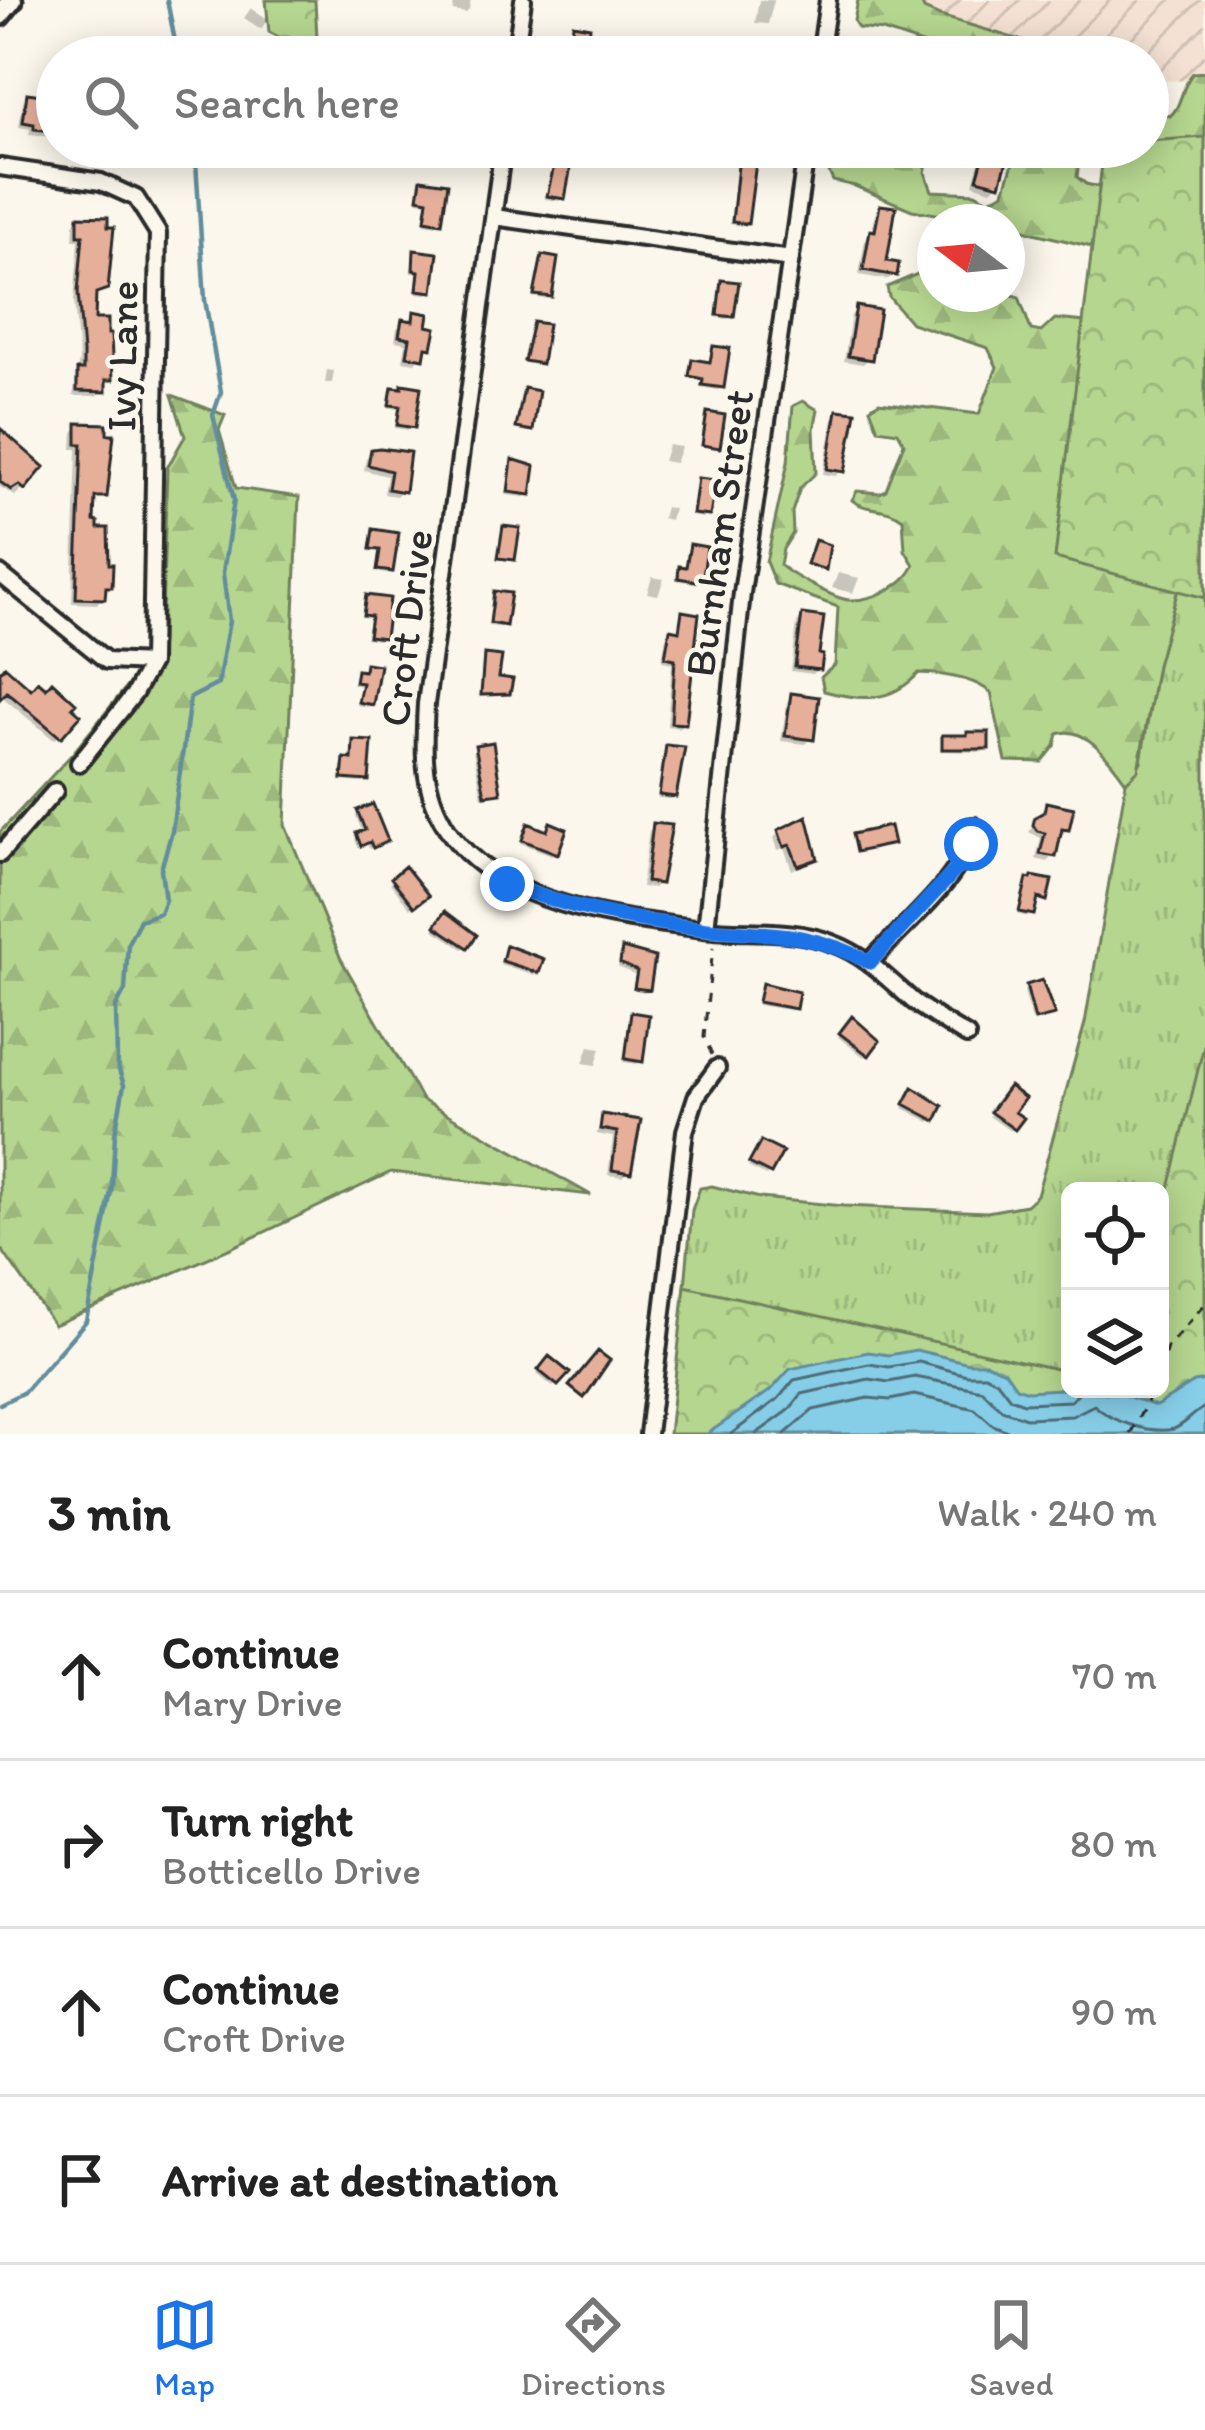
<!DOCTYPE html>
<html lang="en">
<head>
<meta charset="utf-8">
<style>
	:root { --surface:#fff; --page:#f6f6f6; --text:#222; --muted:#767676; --line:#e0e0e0; --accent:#1a73e8 }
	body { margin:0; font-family:Itim,sans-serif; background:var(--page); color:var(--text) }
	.controls { position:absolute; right:36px; bottom:36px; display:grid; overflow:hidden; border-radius:18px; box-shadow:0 6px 30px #0003 }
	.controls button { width:108px; height:108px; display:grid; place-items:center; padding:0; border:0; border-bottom:3px solid var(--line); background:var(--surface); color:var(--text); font:60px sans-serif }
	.compass { position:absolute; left:917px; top:204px; width:108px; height:108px; border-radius:50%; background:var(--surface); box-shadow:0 6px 30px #0003; rotate:286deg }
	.stop { position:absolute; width:36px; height:36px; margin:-27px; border:9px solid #1a73e8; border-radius:50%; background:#fff }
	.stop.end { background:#1a73e8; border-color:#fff; box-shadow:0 3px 12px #0008 }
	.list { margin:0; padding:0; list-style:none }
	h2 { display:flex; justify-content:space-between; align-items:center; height:156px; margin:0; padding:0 48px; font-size:51px }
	h2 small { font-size:39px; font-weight:400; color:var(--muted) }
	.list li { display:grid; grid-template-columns:78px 1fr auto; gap:36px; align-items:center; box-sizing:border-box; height:168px; padding:0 48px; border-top:3px solid var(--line) }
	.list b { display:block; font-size:45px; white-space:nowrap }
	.list p { margin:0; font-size:39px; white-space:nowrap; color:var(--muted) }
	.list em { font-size:39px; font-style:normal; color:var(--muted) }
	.icon { flex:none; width:66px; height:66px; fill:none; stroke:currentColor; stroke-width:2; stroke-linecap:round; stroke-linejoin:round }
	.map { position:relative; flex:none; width:1205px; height:1434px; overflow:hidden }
	.search { position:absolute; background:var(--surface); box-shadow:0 6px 30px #0003; left:36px; right:36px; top:36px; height:132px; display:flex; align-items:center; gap:30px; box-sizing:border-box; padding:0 42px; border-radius:66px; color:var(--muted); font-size:45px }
	.sheet { height:828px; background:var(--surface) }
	nav { display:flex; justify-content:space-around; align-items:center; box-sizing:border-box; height:168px; border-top:3px solid var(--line); background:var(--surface); font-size:33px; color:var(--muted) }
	nav a { display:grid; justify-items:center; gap:6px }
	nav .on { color:var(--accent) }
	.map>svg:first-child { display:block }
	.industrial { fill:url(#industrial-furrows) }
	.grass { fill:url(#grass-tufts); stroke:#70805d; stroke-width:3; fill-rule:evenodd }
	.forest { fill:url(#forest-firs); stroke:#70805d; stroke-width:3 }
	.park { fill:url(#park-crowns); stroke:#70805d; stroke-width:3 }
	.water { fill:#86cee7; stroke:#628d9c; stroke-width:3 }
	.shadow { fill:#0003 }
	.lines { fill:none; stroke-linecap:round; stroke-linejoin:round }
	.shore { stroke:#4f6c76; stroke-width:3 }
	.stream { stroke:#628d9c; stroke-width:4.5 }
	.building { fill:#e5af9a; stroke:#2b2b2b; stroke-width:3 }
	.minor-casing { stroke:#2b2b2b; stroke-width:22 }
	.secondary-casing { stroke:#2b2b2b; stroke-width:27 }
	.path { stroke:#2b2b2b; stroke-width:3; stroke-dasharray:9 9; stroke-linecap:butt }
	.minor { stroke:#fbf7ec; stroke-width:14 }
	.secondary { stroke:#fbf7ec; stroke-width:18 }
	.route { stroke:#1a73e8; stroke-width:15 }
	.labels { text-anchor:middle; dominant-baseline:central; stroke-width:9; stroke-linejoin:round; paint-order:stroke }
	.street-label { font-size:42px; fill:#2b2b2b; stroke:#fbf7ec }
</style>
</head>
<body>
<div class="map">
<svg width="1205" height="1434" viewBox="0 0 1205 1434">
	<defs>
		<pattern id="industrial-furrows" width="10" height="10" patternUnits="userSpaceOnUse" patternTransform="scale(3)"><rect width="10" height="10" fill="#f4e1d3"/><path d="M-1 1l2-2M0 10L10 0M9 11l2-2" fill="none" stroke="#d1c1b5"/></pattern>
		<pattern id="grass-tufts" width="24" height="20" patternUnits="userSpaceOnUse" patternTransform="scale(3)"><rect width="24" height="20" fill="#b5d68f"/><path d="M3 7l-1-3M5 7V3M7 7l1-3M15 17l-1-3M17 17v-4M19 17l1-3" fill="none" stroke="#9cb87c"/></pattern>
		<pattern id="forest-firs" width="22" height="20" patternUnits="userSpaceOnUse" patternTransform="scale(3)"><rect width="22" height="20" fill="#b5d68f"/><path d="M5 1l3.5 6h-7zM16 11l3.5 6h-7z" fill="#9cb87c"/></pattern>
		<pattern id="park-crowns" width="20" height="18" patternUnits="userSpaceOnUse" patternTransform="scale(3)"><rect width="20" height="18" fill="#b5d68f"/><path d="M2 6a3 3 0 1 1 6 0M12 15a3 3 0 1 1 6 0" fill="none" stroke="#9cb87c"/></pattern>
	</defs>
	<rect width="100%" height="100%" fill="#fbf7ec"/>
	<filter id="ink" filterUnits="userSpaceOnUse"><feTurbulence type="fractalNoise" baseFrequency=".00833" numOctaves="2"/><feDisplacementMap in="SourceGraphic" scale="24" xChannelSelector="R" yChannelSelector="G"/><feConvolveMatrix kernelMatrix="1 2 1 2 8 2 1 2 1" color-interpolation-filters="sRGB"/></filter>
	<g filter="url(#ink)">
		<!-- industrial -->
		<path class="industrial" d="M917 0H1205V80L1148 81V57H1064L916 8Z"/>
		<!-- grass -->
		<path class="grass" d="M1205 491V1380L1167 1403 679 1352 692 1210 700 1188 712 1186 760 1198 844 1206 987 1212 1026 1205 1037 1195 1085 1023 1126 782 1141 762 1157 665ZM1070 1191H1160V1389H1070Z"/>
		<!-- forest -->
		<path class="forest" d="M858 0H920L924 9 940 16 1077 57H961L883 31 858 28 854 21Z
			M1205 72V491L1157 665 1138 770 1126 782C1112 762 1085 724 1058 734L1055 746 1042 762 1006 761 991 693C975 678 941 674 919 673 891 703 861 701 824 691L821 677 835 665 838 607 775 584 766 562 788 462 793 406 803 401 818 410 814 429 816 473 800 488 792 512 793 533 783 549 780 565C791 575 835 599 849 600 872 601 905 586 914 565L905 550 903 519C887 506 866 512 852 500L857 491 880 493 886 490 904 443 898 432 878 429 870 408 879 402 979 414 997 367 988 348 911 323 889 297 887 287 927 270 935 274V294L1007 293 1019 297 1031 330 1041 332 1055 319 1087 322 1096 248 1030 232 999 218 971 220 912 210 855 186 833 181 827 168 830 147H932L925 172 932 191 975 193 989 200 1004 192 1018 147H1087L1079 160 1077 177 1086 184 1114 190 1148 147V92L1159 113 1170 116C1182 106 1181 86 1193 73Z
			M172 395 225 415 219 430 236 488 299 497 285 825 341 959 422 1100 591 1195 391 1172 229 1249 54 1325 0 1247V832L73 753 161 644 167 468 185 436Z"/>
		<!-- park -->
		<path class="park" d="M266 0H315L318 57 269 32Z
			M1205 137V598L1055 558 1104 147H1148V141Z
			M1205 1041V1434H669L685 1286 1070 1372V1389H1160V1225Z"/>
		<!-- water -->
		<path class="water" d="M916 1350 969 1363H986L1005 1371 1016 1387 1028 1391 1059 1389 1121 1394 1156 1406 1194 1382 1205 1380V1434H707L771 1390 790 1369 868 1352 889 1355Z"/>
		<!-- shadow -->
		<path class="shadow" d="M454 0H471L469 10 466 13 453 11Z
			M759 0H774L768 24 755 23Z
			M251 8 268 19 261 29 244 18Z
			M453 38 465 40 463 57H433L439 51 446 52Z
			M707 39 721 41 718 57H702Z
			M747 49 767 52 766 57H743Z
			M28 96 57 100V138L29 134 30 129 19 127 23 102Z
			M431 147H450L449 154 443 160 430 158Z
			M739 147H755L742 226 730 224Z
			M1006 147 997 184 991 190 973 184 983 148Z
			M557 160 563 198 559 201 545 199Z
			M422 182 439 221 436 225 424 223 427 202 417 201Z
			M881 208 884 264 894 274 888 280 859 275 865 239 872 232 875 214Z
			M80 219 105 288 93 296 92 322 110 379 97 396H73L79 360 74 300 79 240H73L74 224Z
			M415 253 430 291 427 294 415 293 418 273H411Z
			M543 258 549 296 545 299 532 297Z
			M722 283 732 316 728 319 715 317Z
			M857 310 869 358 863 364 844 361 851 315Z
			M415 315 429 346 415 363 403 361 406 343 395 341 397 328Z
			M714 349 721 387 718 390 700 387 701 381 688 378 693 362 709 365Z
			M327 370 334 371 332 383H325Z
			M393 390 412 426 409 430 395 428 398 409 387 407Z
			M838 413 842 470 836 476 823 474 833 419Z
			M78 427 104 495 92 501 91 524 109 586 97 604 72 603 77 449H72L73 432Z
			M0 433 23 488 15 496 0 487Z
			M668 445 681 447 675 463 663 461Z
			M372 452 407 455 402 490 396 496 384 494 387 476 364 470 366 458Z
			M513 463 528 494 525 497 506 495Z
			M699 481 707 515 704 518 691 516Z
			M665 507 673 509 670 520 662 518Z
			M374 532 391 571 387 574 376 572 378 552 368 551Z
			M691 548 699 580 696 583 676 580 677 573 685 570Z
			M838 573 859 578 853 593 832 588Z
			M652 577 664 579 658 595 647 593Z
			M495 594 503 624 500 627 488 626Z
			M367 598 382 637 378 640 366 638 369 618 361 617Z
			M683 615V723L679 728 667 726 672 663 662 661 666 637 676 633Z
			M803 617 818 668 812 674 791 671 797 623Z
			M485 657 495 680 508 693 504 696 480 697Z
			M366 666 370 703 367 707 357 705 360 686 353 684 355 676 362 674Z
			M5 670 30 693 68 708 77 716 54 740 0 695Z
			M792 696 811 738 805 744 781 741 787 702Z
			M943 738 986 748 983 752 940 751Z
			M355 743 366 780 363 783 340 781 341 765 350 762Z
			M476 748 497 792 494 795 482 797 473 751Z
			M667 748 674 796 670 799 658 798Z
			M1047 805 1066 829 1048 862 1036 859 1041 838 1029 832Z
			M359 812 382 844 369 849 367 843 358 847 355 839 363 834 356 816Z
			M654 826 659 883 653 888 641 887 649 831Z
			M529 827 546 833 555 852 552 855 520 843Z
			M779 832 815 858 792 870 784 848 778 850 774 838Z
			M404 871 425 896 410 908 390 883Z
			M1028 882 1044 899 1035 901 1028 917 1017 914Z
			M442 918 466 946 463 949 434 930Z
			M507 948 537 972 534 975 500 964Z
			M623 951 634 953 648 988 644 992 633 990 635 975 618 967Z
			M762 986 793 1007 790 1010 757 1005Z
			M1027 987 1051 1014 1048 1017 1032 1021 1024 991Z
			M632 1015 640 1060 637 1064 623 1062Z
			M852 1020 876 1042 864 1057 838 1037Z
			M589 1046 601 1048 596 1065 583 1063Z
			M1006 1093 1011 1113 1020 1119 1010 1131 989 1116Z
			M911 1094 933 1119 930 1122 903 1108Z
			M603 1117 638 1122 628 1171 622 1177 608 1175 613 1137 596 1134Z
			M758 1148 769 1173 766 1176 748 1167Z
			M549 1360 565 1373 553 1387 537 1374Z"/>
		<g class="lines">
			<!-- shore -->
			<path class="shore" d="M731 1434 778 1399 794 1380 869 1364 889 1367 919 1362 967 1375H985L997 1381 1010 1398 1024 1403 1071 1401 1082 1389
				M756 1434 788 1411 802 1394 869 1379 889 1382 915 1377 982 1390 1002 1410 1026 1418 1072 1416 1094 1405C1112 1422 1149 1434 1174 1429 1186 1424 1193 1413 1205 1407
				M785 1434 813 1410 868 1398 890 1400 914 1395 975 1409 993 1425 1014 1434"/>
			<!-- stream -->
			<path class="stream" d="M167 0 178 57
				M0 1404 24 1392 86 1321 112 1186 115 1134 124 1085 117 1064 116 1007 125 990 128 943 140 920 160 913 165 900 161 869 172 831 190 698 218 684 229 621 223 573 234 500 213 415 221 392 205 300 195 147"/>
		</g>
		<!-- building -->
		<path class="building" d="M573 24 590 27 585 57H568Z
			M27 93 57 97 55 126 52 125 51 131 34 129V124L23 122Z
			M740 147H758L748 224 732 222Z
			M986 147H1011L1000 185 977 179Z
			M556 157 572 160 565 199 547 196Z
			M421 179 448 183 442 223 425 220 428 200 418 198Z
			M880 205 896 207 887 261 899 263 897 276 863 270 870 230 875 231Z
			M78 216 108 217V227H114L108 289 96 293 95 319H108V334H111L113 380H106V392L77 391V370H83V352L78 292 83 235H78Z
			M414 250 438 253 433 292 417 290 419 271 413 270Z
			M542 255 558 258 552 297 534 295Z
			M721 280 739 282 734 317 717 315Z
			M856 306 880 310 872 360 848 356Z
			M414 311 429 314 427 326 436 328 432 348 426 347 424 359 407 356 410 338 399 336 402 319 413 321Z
			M533 322 548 324 542 364 524 361Z
			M713 346 730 348 724 388 702 385 703 379 689 376 692 359 710 362Z
			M402 384 421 387 415 428 397 425 400 406 389 405 392 387 402 388Z
			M524 388 539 391 533 431 516 428Z
			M837 410 856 412 845 472 827 469Z
			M707 412 725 415 720 448 702 445Z
			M77 423 107 424V434H114L107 497H95L94 521 98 522V528H108L109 564H113L112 587H106L105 599 76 598 82 444H77Z
			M0 428 44 467 25 490 19 485 11 490 0 482Z
			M380 448 410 452 405 492 388 489 391 471 368 465 371 449Z
			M512 459 535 466 531 495 508 492Z
			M698 478 716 480 710 516 693 514Z
			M503 526 520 528 515 560 498 558Z
			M373 529 399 533 393 572 377 570 380 550 370 549Z
			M815 540 830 545 826 570 807 564Z
			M690 544 707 547 702 582 678 578 679 566 686 567Z
			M494 591 511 593 506 626 490 623Z
			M366 595 390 598 385 638 368 636 371 616 363 615Z
			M682 611 699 614 686 724 671 723 675 659 665 657 670 629 679 631Z
			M802 614 824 617 819 654 823 655 821 670 795 667Z
			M484 654 502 656 499 677 513 679 510 694 481 695Z
			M365 663 380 665 373 705 358 702 362 683 355 682 357 670 364 671Z
			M5 666 31 689 38 681 46 688 52 681 76 703 72 707 81 715 61 738 7 692 0 699V672Z
			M791 693 819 697 814 740 785 736Z
			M967 732H989V749H942V735H967Z
			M353 740 372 741 369 781 342 779 344 758 352 759Z
			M493 742 501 793 485 795 475 745Z
			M666 745 685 747 676 797 659 795Z
			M1046 802 1074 808 1069 830 1062 829 1056 857 1040 854 1045 833 1037 831 1033 825 1035 817 1044 812Z
			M373 804 388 841 373 848 370 842 361 846 356 833 365 830 357 810Z
			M807 816 818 859 798 866 790 845 784 847 778 830Z
			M550 822 567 829 558 854 522 840 528 823 547 831Z
			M653 823 672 825 661 884 646 882Z
			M890 826 894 844 856 852 852 834Z
			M405 866 429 896 414 907 391 878Z
			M1032 876 1052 880 1047 901 1038 898 1034 915 1019 912 1027 878 1031 879Z
			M445 911 477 935 468 948 435 926Z
			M506 945 544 959 539 973 502 961Z
			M622 948 655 957 650 990 634 988 637 971 620 963Z
			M1042 980 1055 1015 1035 1020 1026 985Z
			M762 983 799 992 796 1009 758 1002Z
			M631 1012 649 1015 643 1062 625 1059Z
			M852 1016 880 1041 869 1056 839 1033Z
			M1009 1086 1025 1098 1015 1112 1024 1118 1015 1130 990 1112Z
			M913 1087 943 1106 936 1121 904 1104Z
			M602 1114 641 1120 631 1173 612 1170 617 1132 600 1129Z
			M761 1141 783 1152 771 1174 749 1163Z
			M598 1351 610 1360 584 1398 569 1386Z
			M549 1356 570 1373 558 1386 538 1370Z"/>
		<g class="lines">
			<!-- minor casing -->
			<g class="minor-casing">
				<path id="minor" d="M515 57 523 0
					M820 57 828 0
					M503 147 426 704C425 722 424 741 425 759 434 898 596 916 704 929 746 934 791 927 832 943 865 955 887 978 913 1001 930 1014 949 1025 967 1036
					M0 167 101 182 136 198 158 233 151 663 134 694 79 763
					M494 217 791 259
					M0 574 107 661 151 663
					M0 854 55 791
					M706 929 742 593 807 147
					M870 962C904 925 967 875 974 826
					M648 1434 685 1131 696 1097 717 1068"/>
			</g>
			<!-- secondary casing -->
			<g class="secondary-casing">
				<path id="secondary" d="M0 15 12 0"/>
			</g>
			<!-- path -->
			<path class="path" d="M712 1055 704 1037 713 947
				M1160 1372 1167 1347 1205 1304
				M1130 1434 1154 1389"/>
			<!-- minor -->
			<use href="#minor" class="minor"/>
			<!-- secondary -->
			<use href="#secondary" class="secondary"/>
		</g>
	</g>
	<g class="lines" filter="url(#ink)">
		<!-- route -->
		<path class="route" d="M507 884C570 909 640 922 707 929 774 935 807 931 870 962L961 864 971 844"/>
	</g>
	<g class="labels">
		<!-- street labels -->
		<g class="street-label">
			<text transform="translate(122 356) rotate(-89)">Ivy Lane</text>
			<text transform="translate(719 533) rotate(-82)">Burnham Street</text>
			<text transform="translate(406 628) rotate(-83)">Croft Drive</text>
		</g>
	</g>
</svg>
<div class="controls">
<button><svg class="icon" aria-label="locate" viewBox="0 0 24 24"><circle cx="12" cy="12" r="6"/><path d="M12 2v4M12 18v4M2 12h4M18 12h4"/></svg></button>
<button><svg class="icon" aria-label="layers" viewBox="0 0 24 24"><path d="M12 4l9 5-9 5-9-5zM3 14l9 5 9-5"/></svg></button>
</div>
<svg class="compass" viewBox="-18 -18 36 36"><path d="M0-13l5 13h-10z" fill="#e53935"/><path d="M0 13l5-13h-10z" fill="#767676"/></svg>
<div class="stop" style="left:971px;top:844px"></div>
<div class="stop end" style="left:507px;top:884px"></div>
<div class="search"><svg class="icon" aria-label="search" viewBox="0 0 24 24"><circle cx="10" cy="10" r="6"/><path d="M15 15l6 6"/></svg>Search here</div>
</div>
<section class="sheet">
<h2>3 min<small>Walk · 240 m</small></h2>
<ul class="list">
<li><svg class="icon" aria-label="ahead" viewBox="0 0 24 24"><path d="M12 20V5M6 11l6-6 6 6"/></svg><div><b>Continue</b><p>Mary Drive</p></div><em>70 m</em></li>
<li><svg class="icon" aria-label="right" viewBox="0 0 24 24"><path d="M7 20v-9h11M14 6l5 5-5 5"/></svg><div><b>Turn right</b><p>Botticello Drive</p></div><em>80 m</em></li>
<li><svg class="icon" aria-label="ahead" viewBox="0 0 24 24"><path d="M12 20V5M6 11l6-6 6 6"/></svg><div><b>Continue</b><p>Croft Drive</p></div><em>90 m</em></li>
<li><svg class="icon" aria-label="arrive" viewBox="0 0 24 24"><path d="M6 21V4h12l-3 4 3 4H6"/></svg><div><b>Arrive at destination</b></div></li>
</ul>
</section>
<nav>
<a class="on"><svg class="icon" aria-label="map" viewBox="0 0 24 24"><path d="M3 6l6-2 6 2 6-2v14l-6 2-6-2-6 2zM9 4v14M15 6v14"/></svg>Map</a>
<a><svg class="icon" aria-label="directions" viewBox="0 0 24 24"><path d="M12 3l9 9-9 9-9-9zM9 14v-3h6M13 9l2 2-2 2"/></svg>Directions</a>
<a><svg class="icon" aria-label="saved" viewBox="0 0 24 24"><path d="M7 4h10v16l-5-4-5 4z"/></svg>Saved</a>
</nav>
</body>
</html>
